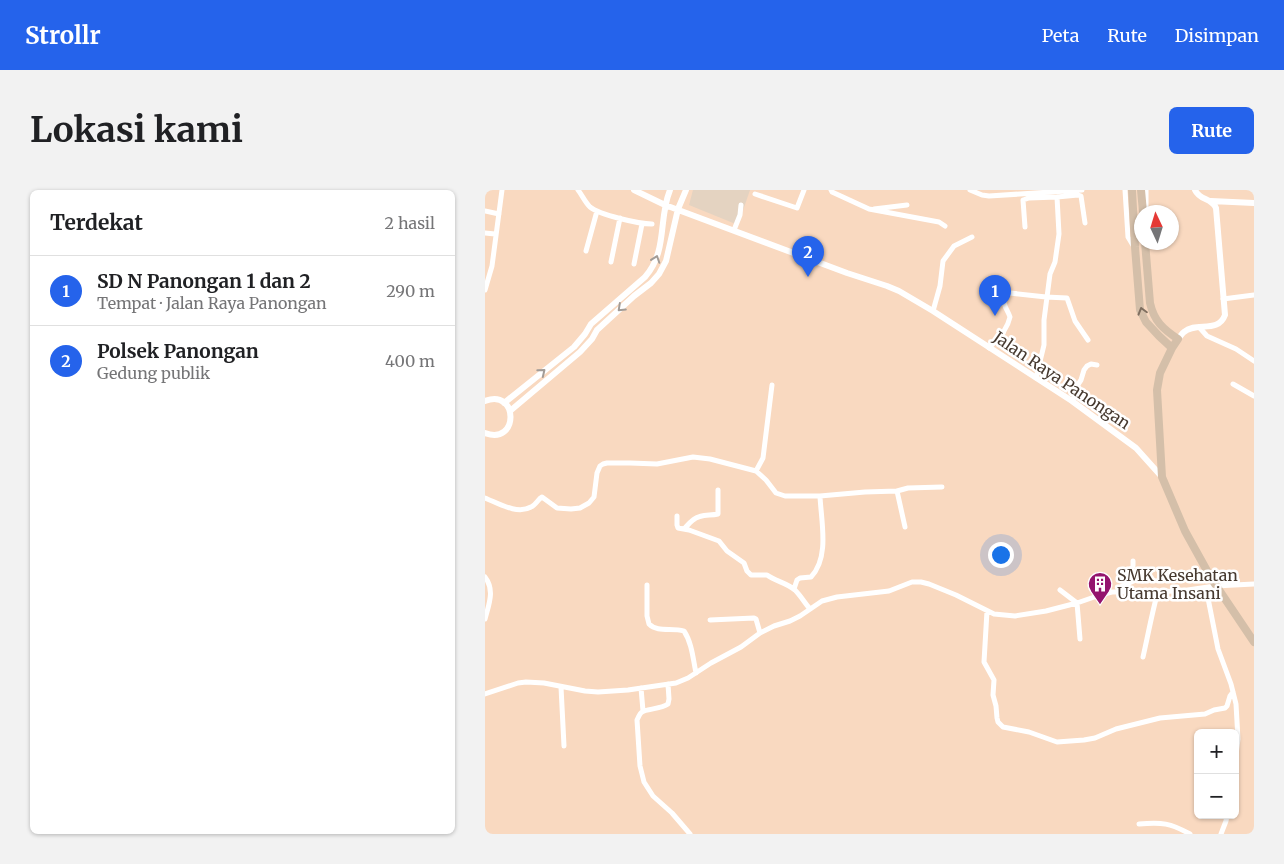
<!DOCTYPE html>
<html lang="id">
<head>
<meta charset="utf-8">
<style>
	:root { --surface:#fff; --page:#f2f2f2; --text:#202124; --muted:#757577; --line:#e0e0e0; --accent:#2563eb }
	body { margin:0; font-family:Merriweather,serif; background:var(--page); color:var(--text) }
	.controls { position:absolute; right:15px; bottom:15px; display:grid; overflow:hidden; border-radius:8px; box-shadow:0 1px 4px #0004 }
	.controls button { width:45px; height:45px; display:grid; place-items:center; padding:0; border:0; border-bottom:1px solid var(--line); background:var(--surface); color:var(--text); font:25px sans-serif }
	.compass { position:absolute; left:649px; top:15px; width:45px; height:45px; border-radius:50%; background:var(--surface); box-shadow:0 1px 4px #0004; rotate:356deg }
	.you { position:absolute; left:515px; top:364px; width:18px; height:18px; margin:-12px; border:4px solid #fff; border-radius:50%; background:#1a73e8; box-shadow:0 0 0 8px #1a73e833 }
	.badge { display:grid; place-items:center; width:32px; height:32px; border-radius:50%; background:var(--accent); color:#fff; font-size:16px; font-weight:700 }
	.pin { position:absolute; translate:-50% -41px; filter:drop-shadow(0 1px 2px #0008) }
	.pin::after { content:''; position:absolute; top:26px; width:18px; height:15px; background:inherit; clip-path:polygon(0 0,100% 0,50% 100%) }
	.list { margin:0; padding:0; list-style:none }
	h2 { display:flex; justify-content:space-between; align-items:center; height:65px; margin:0; padding:0 20px; font-size:21px }
	h2 small { font-size:16px; font-weight:400; color:var(--muted) }
	.list li { display:grid; grid-template-columns:32px 1fr auto; gap:15px; align-items:center; box-sizing:border-box; height:70px; padding:0 20px; border-top:1px solid var(--line) }
	.list b { display:block; font-size:19px; white-space:nowrap }
	.list p { margin:0; font-size:16px; white-space:nowrap; color:var(--muted) }
	.list em { font-size:16px; font-style:normal; color:var(--muted) }
	.map { position:relative; flex:none; width:769px; height:644px; overflow:hidden; border-radius:8px }
	header { display:flex; align-items:center; gap:30px; box-sizing:border-box; height:70px; padding:0 25px; background:var(--accent); color:#fff }
	header strong { font-size:24px }
	nav { display:flex; gap:28px; margin-inline-start:auto; font-size:18px }
	.intro { display:flex; align-items:center; justify-content:space-between; box-sizing:border-box; height:120px; padding:0 30px }
	h1 { margin:0; font-size:35px }
	.button { padding:12px 22px; border-radius:8px; background:var(--accent); color:#fff; font-size:18px; font-weight:700 }
	main { display:flex; gap:30px; padding:0 30px }
	aside { flex:1; background:var(--surface); border-radius:8px; box-shadow:0 1px 4px #0004 }
	.map>svg:first-child { display:block }
	.education { fill:#e4d3c1 }
	.lines { fill:none; stroke-linecap:round; stroke-linejoin:round }
	.minor { stroke:#fff; stroke-width:5 }
	.tertiary { stroke:#fff; stroke-width:6 }
	.secondary { stroke:#d4bfa9; stroke-width:8 }
	.oneway { stroke:#a29c97 }
	.oneway2 { stroke:#7f6f60 }
	.labels { text-anchor:middle; dominant-baseline:central; stroke-width:5; stroke-linejoin:round; paint-order:stroke }
	.street-label { font-size:16px; fill:#46392f; stroke:#fff }
	.poi-label { font-size:16px; fill:#46392f; stroke:#fff; text-anchor:start }
</style>
</head>
<body>
<header>
<strong>Strollr</strong>
<nav><a>Peta</a><a>Rute</a><a>Disimpan</a></nav>
</header>
<div class="intro"><h1>Lokasi kami</h1><a class="button">Rute</a></div>
<main>
<aside>
<h2>Terdekat<small>2 hasil</small></h2>
<ul class="list">
<li><span class="badge">1</span><div><b>SD N Panongan 1 dan 2</b><p>Tempat · Jalan Raya Panongan</p></div><em>290 m</em></li>
<li><span class="badge">2</span><div><b>Polsek Panongan</b><p>Gedung publik</p></div><em>400 m</em></li>
</ul>
</aside>
<div class="map">
<svg width="769" height="644" viewBox="0 0 769 644">
	<rect width="100%" height="100%" fill="#f9d9c0"/>
	<!-- education -->
	<path class="education" d="M208 0H265L253 35 204 15Z"/>
	<g class="lines">
		<!-- minor -->
		<path class="minor" d="M93 0C97 5 100 12 105 17 115 25 154 34 167 34
			M346 0 347 2 384 19 454 32 460 36
			M485 0 497 5 504 6 597 0
			M640 0 643 47 649 57
			M661 0V19
			M270 4 312 18 319 0
			M389 19 422 15
			M0 21 14 24
			M540 37 538 10 544 8 572 7
			M249 40 255 25 256 15
			M0 43 10 44
			M101 61 112 21
			M126 72 135 28
			M149 74 157 34
			M0 100 7 76 17 0
			M738 109 769 105
			M448 121 455 96 458 71 469 56 487 47
			M714 137 722 146 751 159 769 171
			M504 158C513 148 522 141 525 127 522 118 517 116 520 104L525 103 561 107 582 108 590 131 603 150
			M551 188 559 155V130L565 84 570 72 574 44 572 7 593 5 596 6 600 33
			M748 194 769 206
			M587 211 592 202V196L596 190 599 180 602 176 606 174 612 175
			M271 281 278 268 287 195
			M0 308C13 313 32 325 46 317 51 315 53 309 57 307L72 318 86 319 95 318 104 313 109 307 112 283 115 276 118 274 122 273H145L172 274 208 267 225 269 271 281 281 290 291 303 300 306H335L380 302 412 301
			M192 326V335L193 338 204 340 234 351 242 361 259 373 262 381 266 385H282C290 391 302 393 310 400 315 405 320 413 325 419
			M420 337 412 301 423 298 457 297
			M199 339C202 336 204 333 208 330 215 324 224 326 233 324V300
			M0 387C10 400 4 414 0 429
			M162 395V426L164 434C173 443 187 437 199 441 207 453 208 469 211 483
			M721 398 733 459 746 494 751 514 753 549 750 573
			M309 399 312 390 315 388 326 387C345 367 336 331 335 306
			M575 400 592 413 595 449
			M637 401V396L651 390 644 382 648 376V371
			M502 421 499 472 509 490 508 505 511 516 512 528 513 532 518 537 544 542 572 552 599 550 610 548 631 539 675 528 720 524 729 520 740 518 742 516 745 506 748 502
			M225 430 269 428 271 429 275 443
			M658 467C663 445 667 423 673 401
			M183 494 184 509 183 514C176 519 161 519 157 522 155 523 153 528 152 530L155 576 159 592 168 606 187 623 205 644
			M76 497 79 556
			M156 498 158 521
			M0 504 33 493 41 492 59 493 100 501 113 502 143 500 191 493 203 488 226 473 256 457 275 443 289 436 305 431 315 426 337 411 352 407 404 401 427 392H436L444 394 471 405 509 424 530 426 561 421 592 413 615 405 627 402 696 401 730 396 769 394
			M654 634C677 632 685 633 705 644
			M736 644 741 631 742 625"/>
		<!-- tertiary -->
		<path class="tertiary" d="M149 0 180 15 362 83 402 96 414 101 448 121 587 211 651 258 677 287
			M726 11 769 13
			M693 149C695 147 697 143 699 142 711 131 733 144 740 125L731 18C726 7 715 11 710 0
			M0 211C34 198 34 256 0 243
			M19 213 89 157 100 144 106 134 160 87C183 61 173 29 185 0
			M25 221 95 162 107 149 112 140 149 106 166 93 174 84 181 71 193 19 201 0"/>
		<!-- secondary -->
		<path class="secondary" d="M647 0 650 57 655 120 661 132 674 146 687 158
			M656 0 658 22
			M660 52 665 113C669 131 678 139 693 149L687 158 675 183 672 200 677 287 700 341 726 388 769 452"/>
	</g>
	<!-- one-way arrows -->
	<defs><path id="oneway-chevron" d="M-2-3.5L2.5 0L-2 3.5" fill="none" stroke-width="1.6" stroke-linecap="round" stroke-linejoin="round" transform="scale(1.25)"/></defs>
	<g class="oneway">
		<use href="#oneway-chevron" transform="translate(171 69) rotate(-71)"/>
		<use href="#oneway-chevron" transform="translate(136 118) rotate(137)"/>
		<use href="#oneway-chevron" transform="translate(57 182) rotate(-39)"/>
	</g>
	<use class="oneway2" href="#oneway-chevron" transform="translate(657 121) rotate(-106)"/>
	<!-- icons -->
	<defs>
		<g id="building-pin" transform="scale(1.25)"><path d="M0 17L-7.5 6A9.5 9.5 0 1 1 7.5 6Z" fill="#94146e" stroke="#fff"/><path d="M-4-6H4V6H1V3H-1V6H-4ZM-2.5-4.3h1.7v1.8h-1.7ZM.8-4.3h1.7v1.8H.8ZM-2.5-1h1.7V.8h-1.7ZM.8-1h1.7V.8H.8Z" fill="#fff"/></g>
	</defs>
	<g fill-rule="evenodd">
		<use href="#building-pin" x="615" y="394"/>
	</g>
	<g class="labels">
		<!-- street labels -->
		<g class="street-label">
			<text transform="translate(577 190) rotate(34)">Jalan Raya Panongan</text>
		</g>
		<!-- poi labels -->
		<g class="poi-label">
			<text x="632" y="385">SMK Kesehatan<tspan x="632" dy="18">Utama Insani</tspan></text>
		</g>
	</g>
</svg>
<div class="controls">
<button>+</button>
<button>−</button>
</div>
<svg class="compass" viewBox="-18 -18 36 36"><path d="M0-13l5 13h-10z" fill="#e53935"/><path d="M0 13l5-13h-10z" fill="#757577"/></svg>
<div class="you"></div>
<div class="pin badge" style="left:510px;top:126px">1</div>
<div class="pin badge" style="left:323px;top:87px">2</div>
</div>
</main>
</body>
</html>
